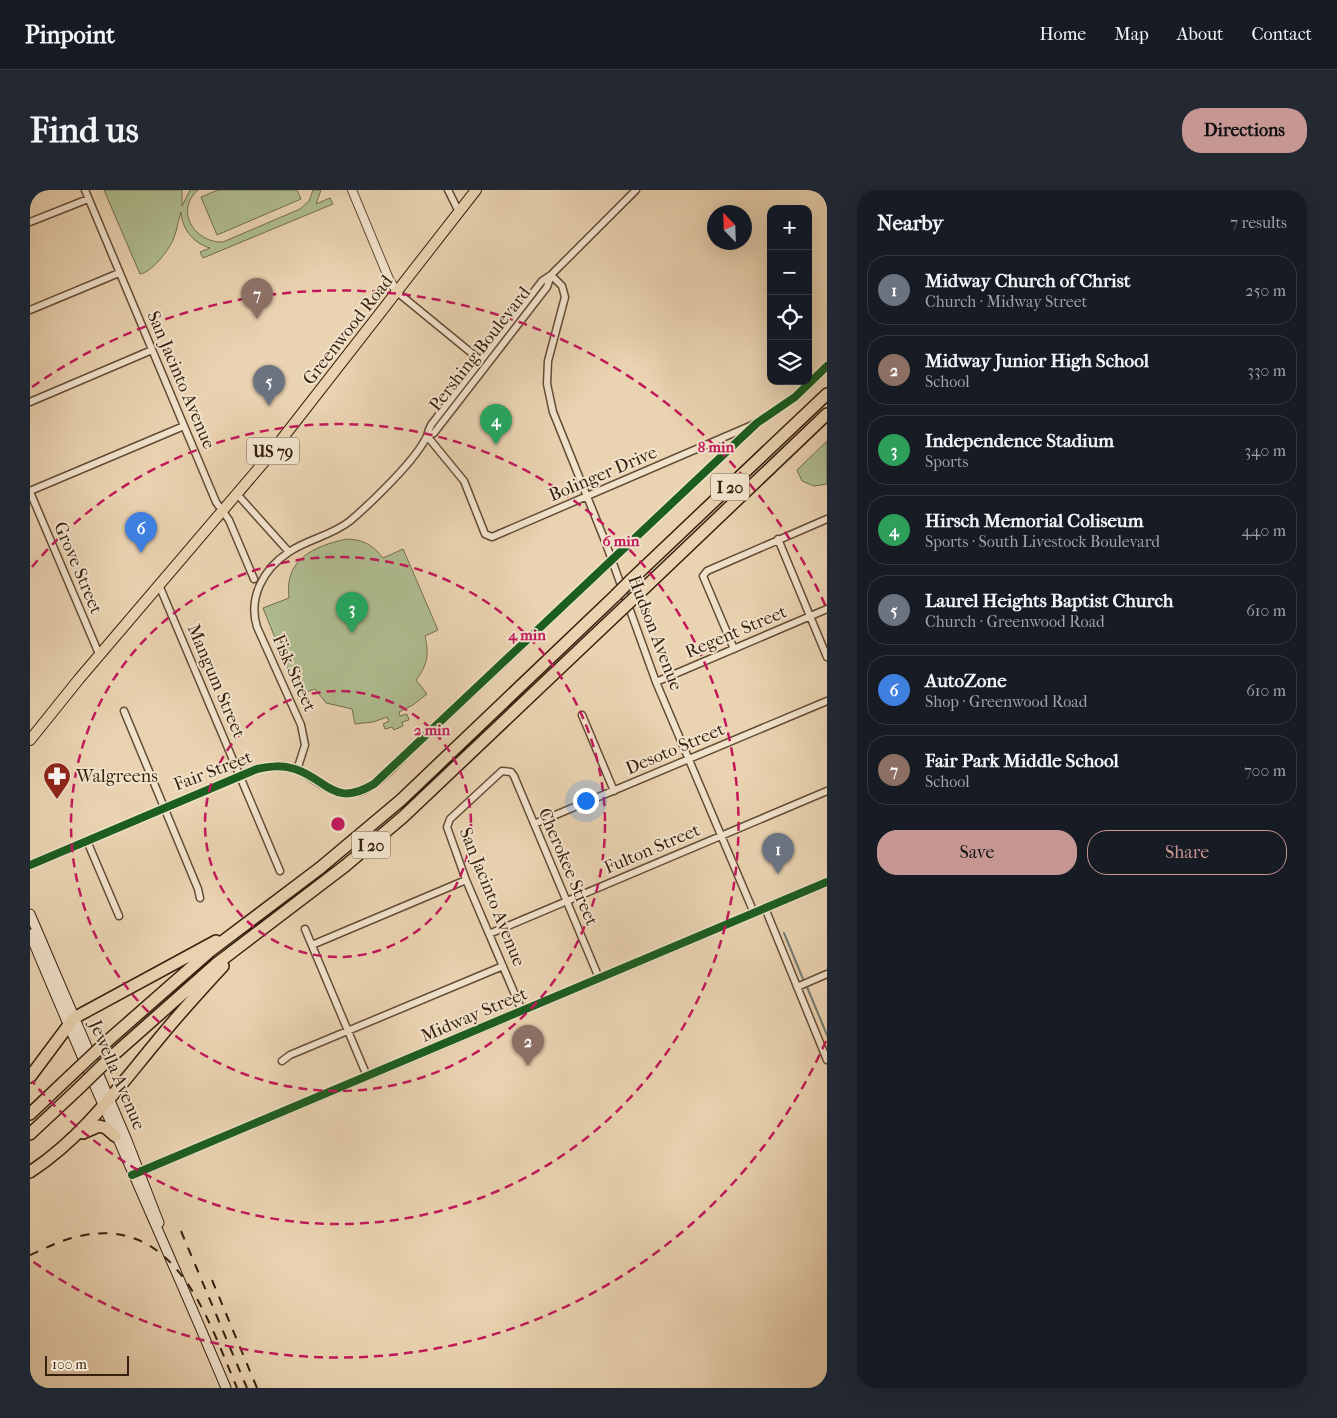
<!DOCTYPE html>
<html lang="en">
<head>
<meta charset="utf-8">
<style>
	:root { --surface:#171b24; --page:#242831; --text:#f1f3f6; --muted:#9ea1a6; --line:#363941; --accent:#c59692 }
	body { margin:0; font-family:"IM FELL French Canon",serif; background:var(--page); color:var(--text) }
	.controls { position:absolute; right:15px; top:15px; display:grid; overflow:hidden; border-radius:10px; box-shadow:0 5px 20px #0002 }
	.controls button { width:45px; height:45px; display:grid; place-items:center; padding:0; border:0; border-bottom:1px solid var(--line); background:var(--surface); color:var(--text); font:25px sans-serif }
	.compass { position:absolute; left:677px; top:15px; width:45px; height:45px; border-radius:50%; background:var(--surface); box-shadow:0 5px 20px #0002; rotate:337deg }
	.scale { position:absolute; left:15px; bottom:12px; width:84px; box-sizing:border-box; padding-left:5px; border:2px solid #361f0d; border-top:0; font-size:14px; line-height:18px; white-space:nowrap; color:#361f0d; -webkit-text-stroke:4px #f1e2cc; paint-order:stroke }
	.you { position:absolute; left:555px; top:610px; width:18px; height:18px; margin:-12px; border:4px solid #fff; border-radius:50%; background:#1a73e8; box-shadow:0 0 0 8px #1a73e833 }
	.badge { display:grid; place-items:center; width:32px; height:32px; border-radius:50%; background:var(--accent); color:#fff; font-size:16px; font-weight:700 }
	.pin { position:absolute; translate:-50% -41px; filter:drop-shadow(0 1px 2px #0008) }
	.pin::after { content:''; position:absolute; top:26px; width:18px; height:15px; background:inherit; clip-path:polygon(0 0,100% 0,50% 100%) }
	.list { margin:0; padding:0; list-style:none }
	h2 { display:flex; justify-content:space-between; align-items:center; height:65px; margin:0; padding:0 20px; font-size:21px }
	h2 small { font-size:16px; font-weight:400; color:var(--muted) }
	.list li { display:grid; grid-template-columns:32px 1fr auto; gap:15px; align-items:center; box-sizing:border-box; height:70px; margin:0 10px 10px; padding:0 10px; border:1px solid var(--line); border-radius:20px }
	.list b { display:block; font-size:19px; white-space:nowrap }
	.list p { margin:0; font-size:16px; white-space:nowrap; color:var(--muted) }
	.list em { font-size:16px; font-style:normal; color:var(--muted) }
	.actions { display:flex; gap:10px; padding:15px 20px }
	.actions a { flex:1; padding:11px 0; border:1px solid var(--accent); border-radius:20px; text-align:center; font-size:18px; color:var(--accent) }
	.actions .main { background:var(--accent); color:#111 }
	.icon { flex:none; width:28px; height:28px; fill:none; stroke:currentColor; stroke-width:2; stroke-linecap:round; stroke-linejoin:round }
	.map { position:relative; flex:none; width:797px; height:1198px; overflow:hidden; border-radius:20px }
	header { display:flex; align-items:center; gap:30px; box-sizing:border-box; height:70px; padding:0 25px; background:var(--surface); border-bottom:1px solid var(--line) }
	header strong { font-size:24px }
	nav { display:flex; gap:28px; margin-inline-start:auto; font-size:18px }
	.intro { display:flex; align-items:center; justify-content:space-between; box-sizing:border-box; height:120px; padding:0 30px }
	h1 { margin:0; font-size:35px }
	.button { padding:12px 22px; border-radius:20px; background:var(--accent); color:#111; font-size:18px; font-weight:700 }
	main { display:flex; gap:30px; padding:0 30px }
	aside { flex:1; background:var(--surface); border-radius:20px; box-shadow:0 5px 20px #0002 }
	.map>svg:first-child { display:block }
	.green { fill:#b0be91; stroke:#736e4f }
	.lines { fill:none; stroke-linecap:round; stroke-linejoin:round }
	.stream { stroke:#727a72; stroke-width:2 }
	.minor-casing { stroke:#634c36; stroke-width:9 }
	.tertiary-casing { stroke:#634c36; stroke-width:10 }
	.secondary-casing { stroke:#361f0d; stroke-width:11 }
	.primary-casing { stroke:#361f0d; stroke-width:12 }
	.motorway-casing { stroke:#361f0d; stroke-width:14 }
	.minor { stroke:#f1e2cc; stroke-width:6 }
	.tertiary { stroke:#f1e2cc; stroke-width:8 }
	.secondary { stroke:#f1e2cc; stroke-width:9 }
	.primary { stroke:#ead3b1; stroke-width:10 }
	.motorway { stroke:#ead3b1; stroke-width:11 }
	.rail { stroke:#361f0d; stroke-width:2; stroke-dasharray:9 9; stroke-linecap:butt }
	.minor-bridge-casing { stroke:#634c36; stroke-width:9; stroke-linecap:butt }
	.motorway-bridge-casing { stroke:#361f0d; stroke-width:14; stroke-linecap:butt }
	.minor-bridge { stroke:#f1e2cc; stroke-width:6 }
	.motorway-bridge { stroke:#ead3b1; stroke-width:11 }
	.cycleway-casing { stroke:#f1e2cc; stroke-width:11 }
	.cycleway { stroke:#1b5e20; stroke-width:8 }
	.ring { fill:none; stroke:#c2185b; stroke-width:2.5; stroke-dasharray:9 6 }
	.labels { text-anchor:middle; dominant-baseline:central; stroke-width:4; stroke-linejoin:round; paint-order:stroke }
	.shield { fill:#f1e2cc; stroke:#6e5a46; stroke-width:1 }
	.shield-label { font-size:16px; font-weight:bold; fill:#361f0d }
	.street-label { font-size:18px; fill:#361f0d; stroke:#f1e2cc }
	.poi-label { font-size:18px; fill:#361f0d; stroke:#f1e2cc; text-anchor:start }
	.centre { fill:#c2185b; stroke:#f1e2cc; stroke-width:2.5 }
	.ring-label { font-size:15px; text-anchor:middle; font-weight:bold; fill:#c2185b; stroke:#f1e2cc; stroke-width:4; stroke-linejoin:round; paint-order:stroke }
</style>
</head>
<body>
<header>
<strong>Pinpoint</strong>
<nav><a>Home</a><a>Map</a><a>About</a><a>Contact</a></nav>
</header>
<div class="intro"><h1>Find us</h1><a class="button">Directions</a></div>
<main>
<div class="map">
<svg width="797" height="1198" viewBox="0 0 797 1198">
	<rect width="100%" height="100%" fill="#ead3b1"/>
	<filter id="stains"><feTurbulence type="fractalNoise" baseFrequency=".004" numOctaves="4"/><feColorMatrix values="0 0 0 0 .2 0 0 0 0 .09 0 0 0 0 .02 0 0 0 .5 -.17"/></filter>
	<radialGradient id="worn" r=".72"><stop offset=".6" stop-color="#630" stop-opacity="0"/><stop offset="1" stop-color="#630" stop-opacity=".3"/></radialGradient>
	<!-- green -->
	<path class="green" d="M74 0H152V16L160 0H168C144 21 165 53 193 52L270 19 279 11 283 0H291L286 14 300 8 303 14 173 68 170 62 180 58C163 53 152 39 151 22 148 31 147 41 143 50 138 61 122 82 110 84Z
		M188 0H267L271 9 187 45 171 7Z
		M797 251V294L784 296 772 291 767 280Z
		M317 349C334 350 343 355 353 368L373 359 408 440 395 446C399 464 398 475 386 490L397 504 383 515 369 522 370 526 377 524 379 530 372 532 373 536 364 540 362 537 355 539 353 534 359 531 357 527 343 532 325 534 322 519 296 513 285 499 268 505 233 418 259 408C254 369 284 356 317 349Z"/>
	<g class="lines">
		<!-- stream -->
		<path class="stream" d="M754 743 773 789
			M777 797 797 845"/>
		<!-- minor casing -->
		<g class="minor-casing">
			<path id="minor" d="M55 0 186 312 199 330 224 389
				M418 0 429 22
				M0 32 58 9
				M521 85 532 96 535 107 518 171 517 194 523 222 575 351 626 492 724 723
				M367 102 450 170
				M0 120 89 83
				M0 212 122 160
				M397 246 434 291 455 344 462 347 727 233
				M397 246 404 243 517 97 521 85
				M0 301 154 236
				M0 302 69 464
				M207 304 259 362
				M748 349 797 467
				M590 363 727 233 765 207 797 176
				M129 395 250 681
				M704 459 673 386 677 381 797 329
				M626 492 797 419
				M94 521 168 699 170 708
				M552 525 584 601
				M267 580 275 555 271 535 227 437C218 408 233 379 259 362 278 349 301 346 320 331 341 313 386 270 397 246 398 242 399 239 401 235L512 91 521 85 606 0
				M504 634 797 511
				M57 651 89 726
				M0 675 227 579C240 576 254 574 267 580 288 590 303 609 329 602 347 598 373 567 387 554 449 497 510 438 572 380
				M735 718 797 870
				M275 739 337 886
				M459 744 797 601
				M282 755 436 690
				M767 797 797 784
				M492 821 436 690 417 637 420 629 472 581 481 582 484 586 569 788
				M252 871 260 865 473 776"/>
		</g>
		<!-- tertiary casing -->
		<g class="tertiary-casing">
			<path id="tertiary" d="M322 0 359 89 367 102
				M105 984 797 692"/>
		</g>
		<!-- secondary casing -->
		<g class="secondary-casing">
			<path id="secondary" d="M0 724 96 948 129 1033
				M0 744C63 896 132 1046 196 1198"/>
		</g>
		<!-- primary casing -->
		<g class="primary-casing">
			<path id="primary" d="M0 550 49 489 234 272 446 0"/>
		</g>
		<!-- motorway casing -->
		<g class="motorway-casing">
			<path id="motorway" d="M602 389 797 204
				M603 409 797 224
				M74 854 180 761 290 678 371 610 586 405
				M80 868 185 775 315 676 373 627 586 425
				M0 887 44 828 186 751
				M0 924 40 886
				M53 943 69 936 76 938 85 946
				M0 944 46 901
				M0 982C52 948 88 898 127 851 148 825 170 801 193 776"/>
		</g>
		<!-- minor -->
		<use href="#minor" class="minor"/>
		<!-- tertiary -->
		<use href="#tertiary" class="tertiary"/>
		<!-- secondary -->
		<use href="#secondary" class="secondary"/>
		<!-- primary -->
		<use href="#primary" class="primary"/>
		<!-- motorway -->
		<use href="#motorway" class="motorway"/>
		<!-- rail -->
		<path class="rail" d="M151 1041 217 1198
			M0 1065C16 1058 33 1049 50 1046 147 1025 178 1130 207 1198
			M182 1090 227 1198"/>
		<!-- minor-bridge casing -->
		<g class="minor-bridge-casing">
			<path id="minor-bridge" d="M572 380 590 363"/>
		</g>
		<!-- motorway-bridge casing -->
		<g class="motorway-bridge-casing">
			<path id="motorway-bridge" d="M586 405 602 389
				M586 425 603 409
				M40 886 74 854
				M46 901 80 868"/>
		</g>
		<!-- minor-bridge -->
		<use href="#minor-bridge" class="minor-bridge"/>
		<!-- motorway-bridge -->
		<use href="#motorway-bridge" class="motorway-bridge"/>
		<!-- cycleway casing -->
		<g class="cycleway-casing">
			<path id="cycleway" d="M0 675 227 579C241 576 251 575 265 579 298 590 304 618 344 594L727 233 765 207 797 176
				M102 985 797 692"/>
		</g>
		<!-- cycleway -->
		<use href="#cycleway" class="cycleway"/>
	</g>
	<!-- distance rings -->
	<g class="ring">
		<circle cx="308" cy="634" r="133"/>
		<circle cx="308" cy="634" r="267"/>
		<path d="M2 377A400 400 0 1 1 2 891"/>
		<path d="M796 851A534 534 0 0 1 2 1071M2 197A534 534 0 0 1 796 417"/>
	</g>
	<!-- icons -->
	<defs>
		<g id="pharmacy-pin" transform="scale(1.4375)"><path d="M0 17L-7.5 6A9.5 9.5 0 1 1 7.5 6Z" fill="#8f2418" stroke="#f1e2cc"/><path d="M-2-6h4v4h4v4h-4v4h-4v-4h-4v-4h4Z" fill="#fff"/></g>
	</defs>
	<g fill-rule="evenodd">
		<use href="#pharmacy-pin" x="27" y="586"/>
	</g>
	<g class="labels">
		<!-- shield labels -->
		<g class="shield">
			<rect x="217" y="247.5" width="52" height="27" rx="4"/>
			<rect x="681" y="283.5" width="38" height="27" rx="4"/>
			<rect x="322" y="641.5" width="38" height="27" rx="4"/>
		</g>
		<g class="shield-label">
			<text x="243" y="261">US 79</text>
			<text x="700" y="297">I 20</text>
			<text x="341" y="655">I 20</text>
		</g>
		<!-- street labels -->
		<g class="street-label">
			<text transform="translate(318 140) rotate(-52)">Greenwood Road</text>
			<text transform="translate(450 159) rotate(-52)">Pershing Boulevard</text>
			<text transform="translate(151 190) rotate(67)">San Jacinto Avenue</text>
			<text transform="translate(573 284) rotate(-23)">Bolinger Drive</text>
			<text transform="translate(48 378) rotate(67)">Grove Street</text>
			<text transform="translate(706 442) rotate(-23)">Regent Street</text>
			<text transform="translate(625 443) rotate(69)">Hudson Avenue</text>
			<text transform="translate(264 483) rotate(66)">Fisk Street</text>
			<text transform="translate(186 491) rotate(67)">Mangum Street</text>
			<text transform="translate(645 559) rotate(-23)">Desoto Street</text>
			<text transform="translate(183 581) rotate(-21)">Fair Street</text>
			<text transform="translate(622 659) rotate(-23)">Fulton Street</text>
			<text transform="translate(538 677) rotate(67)">Cherokee Street</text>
			<text transform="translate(462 707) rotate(68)">San Jacinto Avenue</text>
			<text transform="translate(444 825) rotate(-23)">Midway Street</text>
			<text transform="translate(87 885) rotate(67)">Jewella Avenue</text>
		</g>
		<!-- poi labels -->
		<g class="poi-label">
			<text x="46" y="586">Walgreens</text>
		</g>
	</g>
	<circle cx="308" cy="634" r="8" class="centre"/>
	<g class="ring-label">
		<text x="686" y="262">8 min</text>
		<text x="591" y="356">6 min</text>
		<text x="497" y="450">4 min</text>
		<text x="402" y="545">2 min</text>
	</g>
	<rect width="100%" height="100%" filter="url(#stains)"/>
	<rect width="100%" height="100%" fill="url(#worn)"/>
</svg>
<div class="controls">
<button>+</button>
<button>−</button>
<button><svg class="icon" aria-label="locate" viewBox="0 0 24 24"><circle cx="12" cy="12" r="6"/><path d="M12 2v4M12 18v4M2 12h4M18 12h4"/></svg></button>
<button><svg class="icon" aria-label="layers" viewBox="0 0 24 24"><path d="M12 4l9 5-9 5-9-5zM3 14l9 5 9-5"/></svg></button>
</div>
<svg class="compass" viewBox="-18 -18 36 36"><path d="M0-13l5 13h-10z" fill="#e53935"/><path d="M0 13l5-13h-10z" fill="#9ea1a6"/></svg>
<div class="scale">100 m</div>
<div class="you"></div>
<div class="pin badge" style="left:748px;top:684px;background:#6b7280">1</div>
<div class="pin badge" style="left:498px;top:876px;background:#8d6e63">2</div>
<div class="pin badge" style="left:322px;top:443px;background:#2e9e5b">3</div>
<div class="pin badge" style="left:466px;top:255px;background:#2e9e5b">4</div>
<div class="pin badge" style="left:239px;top:216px;background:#6b7280">5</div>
<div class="pin badge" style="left:111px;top:363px;background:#3f7fe0">6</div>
<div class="pin badge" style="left:227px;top:129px;background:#8d6e63">7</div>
</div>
<aside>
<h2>Nearby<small>7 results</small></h2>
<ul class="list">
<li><span class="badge" style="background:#6b7280">1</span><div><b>Midway Church of Christ</b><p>Church · Midway Street</p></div><em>250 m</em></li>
<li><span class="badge" style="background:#8d6e63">2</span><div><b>Midway Junior High School</b><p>School</p></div><em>330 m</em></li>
<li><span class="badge" style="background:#2e9e5b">3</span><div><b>Independence Stadium</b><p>Sports</p></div><em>340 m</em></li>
<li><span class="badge" style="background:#2e9e5b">4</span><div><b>Hirsch Memorial Coliseum</b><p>Sports · South Livestock Boulevard</p></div><em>440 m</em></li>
<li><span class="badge" style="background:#6b7280">5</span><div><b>Laurel Heights Baptist Church</b><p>Church · Greenwood Road</p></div><em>610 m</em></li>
<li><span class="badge" style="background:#3f7fe0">6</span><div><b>AutoZone</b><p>Shop · Greenwood Road</p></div><em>610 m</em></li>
<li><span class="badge" style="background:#8d6e63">7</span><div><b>Fair Park Middle School</b><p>School</p></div><em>700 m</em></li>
</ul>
<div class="actions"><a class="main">Save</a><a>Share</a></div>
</aside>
</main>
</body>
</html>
